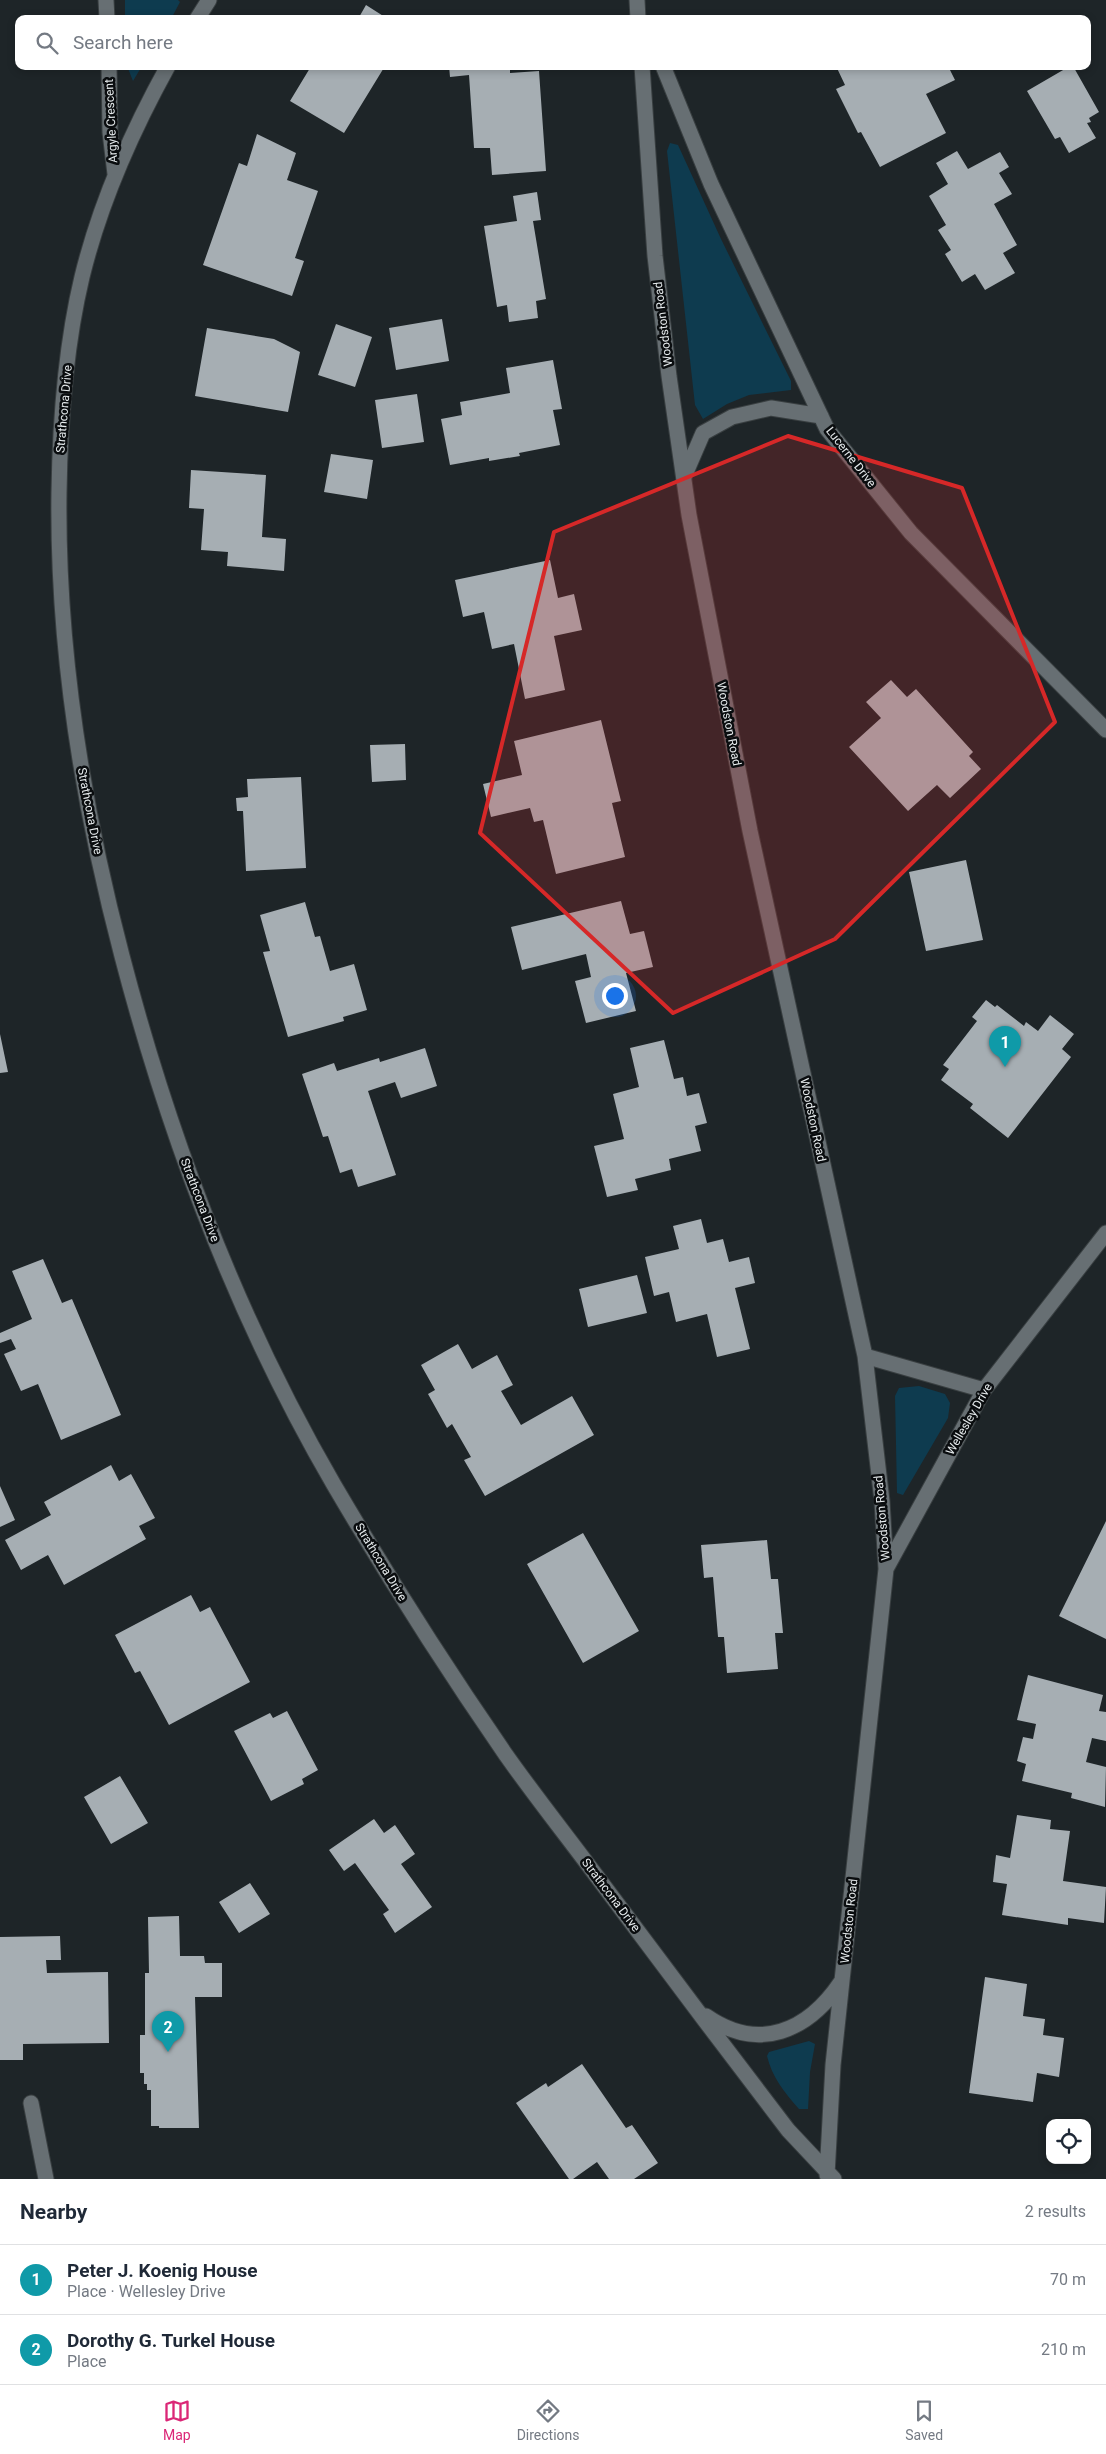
<!DOCTYPE html>
<html lang="en">
<head>
<meta charset="utf-8">
<style>
	:root { --surface:#fff; --page:#f6f6f7; --text:#1f2937; --muted:#747a83; --line:#e0e1e3; --accent:#db2777 }
	body { margin:0; font-family:Roboto,sans-serif; background:var(--page); color:var(--text) }
	.controls { position:absolute; right:15px; bottom:15px; display:grid; overflow:hidden; border-radius:10px; box-shadow:0 2px 8px #0003 }
	.controls button { width:45px; height:45px; display:grid; place-items:center; padding:0; border:0; border-bottom:1px solid var(--line); background:var(--surface); color:var(--text); font:25px sans-serif }
	.you { position:absolute; left:614px; top:995px; width:18px; height:18px; margin:-12px; border:4px solid #fff; border-radius:50%; background:#1a73e8; box-shadow:0 0 0 8px #1a73e833 }
	.badge { display:grid; place-items:center; width:32px; height:32px; border-radius:50%; background:var(--accent); color:#fff; font-size:16px; font-weight:700 }
	.pin { position:absolute; translate:-50% -41px; filter:drop-shadow(0 1px 2px #0008) }
	.pin::after { content:''; position:absolute; top:26px; width:18px; height:15px; background:inherit; clip-path:polygon(0 0,100% 0,50% 100%) }
	.list { margin:0; padding:0; list-style:none }
	h2 { display:flex; justify-content:space-between; align-items:center; height:65px; margin:0; padding:0 20px; font-size:21px }
	h2 small { font-size:16px; font-weight:400; color:var(--muted) }
	.list li { display:grid; grid-template-columns:32px 1fr auto; gap:15px; align-items:center; box-sizing:border-box; height:70px; padding:0 20px; border-top:1px solid var(--line) }
	.list b { display:block; font-size:19px; white-space:nowrap }
	.list p { margin:0; font-size:16px; white-space:nowrap; color:var(--muted) }
	.list em { font-size:16px; font-style:normal; color:var(--muted) }
	.icon { flex:none; width:28px; height:28px; fill:none; stroke:currentColor; stroke-width:2; stroke-linecap:round; stroke-linejoin:round }
	.map { position:relative; flex:none; width:1106px; height:2179px; overflow:hidden }
	.search { position:absolute; background:var(--surface); box-shadow:0 2px 8px #0003; left:15px; right:15px; top:15px; height:55px; display:flex; align-items:center; gap:12px; box-sizing:border-box; padding:0 18px; border-radius:10px; color:var(--muted); font-size:19px }
	.sheet { height:205px; background:var(--surface) }
	nav { display:flex; justify-content:space-around; align-items:center; box-sizing:border-box; height:70px; border-top:1px solid var(--line); background:var(--surface); font-size:14px; color:var(--muted) }
	nav a { display:grid; justify-items:center; gap:2px }
	nav .on { color:var(--accent) }
	.map>svg:first-child { display:block }
	.green { fill:#0e3b4f }
	.building { fill:#a6aeb3 }
	.lines { fill:none; stroke-linecap:round; stroke-linejoin:round }
	.minor-casing { stroke:#393f41; stroke-width:17 }
	.minor { stroke:#676f73; stroke-width:15 }
	.marked { fill:#d62828; fill-opacity:0.2; stroke:#d62828; stroke-width:4; stroke-linejoin:round }
	.labels { text-anchor:middle; dominant-baseline:central; stroke-width:5; stroke-linejoin:round; paint-order:stroke }
	.street-label { font-size:12px; fill:#e6ebed; stroke:#0a0d0f }
</style>
</head>
<body>
<div class="map">
<svg width="1106" height="2179" viewBox="0 0 1106 2179">
	<rect width="100%" height="100%" fill="#1e2528"/>
	<!-- green -->
	<path class="green" d="M125 0H178L180 2 171 19H125Z
		M127 66H142L133 81Z
		M670 143 678 145 721 239 791 381V390L749 395 727 404 703 419 695 405 667 151Z
		M919 1386 945 1394 950 1403 948 1418 903 1495 897 1493 895 1396 899 1388Z
		M809 2041 815 2044 810 2072 808 2109H799C784 2092 772 2077 767 2056L769 2052Z"/>
	<!-- building -->
	<path class="building" d="M366 5 388 19H358Z
		M308 66H385L344 133 290 101 310 68Z
		M449 66H510V73L539 71 546 171 492 175 490 148H474L469 75 450 77Z
		M836 66H948L955 80 926 94 946 133 880 167 861 132 858 133 836 89 845 85Z
		M1070 66H1073L1099 112 1089 118 1091 122 1087 123 1096 138 1069 153 1060 137 1055 139 1027 91Z
		M257 134 296 153 287 180 318 191 295 258 304 261 292 296 203 265 239 163 247 166Z
		M957 151 968 169 1000 152 1009 167 999 173 1012 194 994 204 1017 245 1003 253 1015 273 985 290 975 274 962 282 945 254 951 250 938 230 946 225 929 196 948 184 936 163Z
		M537 192 541 220 533 221 546 299 536 301 538 318 509 322 507 305 497 307 484 226 517 221 513 196Z
		M442 319 449 361 396 370 389 328Z
		M336 324 372 337 355 387 318 375Z
		M207 328 274 339 300 352 288 412 195 396Z
		M553 360 562 409 553 410 560 445 519 453 520 456 489 461V458L450 465 441 419 462 415 460 402 510 393 506 368Z
		M417 394 424 442 382 448 375 400Z
		M331 454 373 460 367 499 324 492Z
		M191 470 266 475 262 537 286 539 284 571 227 566 228 552 201 550 204 509 189 508Z
		M550 560 558 598 574 594 582 630 554 636 565 690 525 699 514 644 492 649 484 612 463 617 455 580Z
		M891 680 907 697 916 689 973 752 969 756 981 769 950 798 937 785 908 811 849 747 881 718 866 702Z
		M601 720 621 801 612 803 625 857 556 874 543 820 534 822 530 808 491 817 483 784 522 775 514 741Z
		M405 744 406 780 372 782 370 745Z
		M301 777 306 868 246 871 243 811H237L236 798 248 797 247 779Z
		M966 860 983 940 926 951 909 872Z
		M621 901 630 934 644 931 653 967 626 973 636 1011 586 1023 575 981 591 977 586 954 522 970 511 927Z
		M305 902 315 937 320 936 330 971 354 964 367 1010 343 1017 344 1021 288 1037 263 952 270 951 260 915Z
		M986 1000 995 1007 997 1005 1024 1026 1026 1022 1038 1031 1050 1015 1074 1034 1062 1049 1071 1057 1008 1138 970 1108 973 1104 941 1080 949 1069 943 1065 977 1021 972 1017Z
		M0 1034 8 1072 0 1073Z
		M664 1040 674 1079 683 1077 687 1096 699 1093 707 1123 695 1126 701 1151 669 1159 671 1170 635 1179 638 1190 607 1197 594 1146 624 1139 613 1094 639 1087 630 1048Z
		M425 1048 437 1086 401 1098 395 1082 368 1091 396 1175 358 1187 352 1169 340 1173 328 1136 323 1137 302 1074 334 1063 337 1071 379 1058 380 1062Z
		M701 1219 707 1243 723 1239 729 1262 749 1257 755 1283 735 1288 750 1349 717 1357 707 1314 676 1322 669 1292 654 1296 645 1257 679 1249 673 1226Z
		M43 1259 62 1303 72 1299 121 1415 61 1440 38 1384 21 1391 4 1354 16 1349 11 1339 0 1343V1333L32 1319 12 1271Z
		M637 1275 647 1313 588 1327 579 1289Z
		M458 1344 472 1369 497 1355 513 1385 501 1391 521 1425 572 1396 594 1435 485 1496 464 1460 471 1457 452 1424 447 1428 428 1394 435 1390 421 1365Z
		M111 1465 119 1481 131 1474 155 1518 139 1526 146 1539 64 1585 48 1555 21 1570 5 1540 51 1515 44 1502Z
		M0 1486 15 1520 0 1527Z
		M1106 1521V1639L1059 1616Z
		M583 1533 639 1631 583 1663 527 1564Z
		M767 1540 771 1579H778L783 1633H775L778 1669 727 1673 724 1637H718L713 1577 704 1578 701 1545Z
		M191 1595 200 1612 210 1607 250 1682 169 1725 140 1671 135 1673 115 1635Z
		M1028 1675 1103 1695 1099 1711 1106 1712V1741L1092 1738 1086 1762 1106 1767 1105 1807 1071 1798 1072 1793 1022 1781 1026 1764 1017 1761 1023 1737 1033 1739 1036 1724 1017 1720Z
		M287 1711 318 1770 302 1779 304 1784 271 1801 234 1731 270 1713 273 1718Z
		M120 1776 148 1823 111 1844 84 1797Z
		M1017 1815 1051 1820 1050 1829 1070 1831 1063 1881 1106 1887 1104 1923 1068 1918V1925L1002 1915 1007 1884 993 1882 996 1855 1010 1858Z
		M374 1819 384 1833 395 1825 415 1854 401 1864 432 1907 395 1933 383 1914 389 1910 355 1863 344 1871 329 1850Z
		M250 1883 270 1914 239 1933 219 1902Z
		M179 1916 180 1956H204L205 1963H222V1997H195L199 2128H159V2126H151V2090H147V2084H144V2073H140V2035H145V1973H149L148 1917Z
		M60 1936 61 1960H46L47 1973 108 1972 109 2043 23 2044V2060H0V1937Z
		M985 1977 1027 1984 1023 2016 1045 2019 1043 2035 1064 2038 1059 2077 1037 2073 1033 2102 969 2093Z
		M582 2064 626 2128 632 2125 658 2163 634 2179H609L597 2162 573 2179H569L516 2103 546 2083 548 2087Z"/>
	<g class="lines">
		<!-- minor casing -->
		<g class="minor-casing">
			<path id="minor" d="M106 0 107 19
				M637 0 638 19
				M197 19 209 0
				M109 66 110 132 115 174
				M168 66C131 133 100 203 82 277 65 348 60 421 59 493 57 650 82 804 122 956 170 1140 238 1320 334 1485 388 1577 446 1668 506 1755 535 1796 566 1835 595 1874 659 1960 723 2045 788 2130L834 2179
				M642 66 655 256 669 376 689 515 750 831 865 1356 882 1501 886 1569 833 2065 827 2175
				M663 66 711 184 827 429 911 533 1106 730
				M684 477 703 433 732 417 771 408 821 416
				M865 1356 984 1390
				M886 1569 984 1390 1106 1233
				M706 2016C759 2053 808 2031 841 1982
				M31 2103 46 2179"/>
		</g>
		<!-- minor -->
		<use href="#minor" class="minor"/>
	</g>
	<!-- marked area -->
	<path class="marked" d="M788 436 962 488 1055 722 835 939 673 1013 480 833 554 532Z"/>
	<g class="labels">
		<!-- street labels -->
		<g class="street-label">
			<text transform="translate(111 121) rotate(-93)">Argyle Crescent</text>
			<text transform="translate(663 324) rotate(-97)">Woodston Road</text>
			<text transform="translate(64 409) rotate(-85)">Strathcona Drive</text>
			<text transform="translate(851 457) rotate(52)">Lucerne Drive</text>
			<text transform="translate(729 724) rotate(79)">Woodston Road</text>
			<text transform="translate(90 811) rotate(79)">Strathcona Drive</text>
			<text transform="translate(813 1120) rotate(78)">Woodston Road</text>
			<text transform="translate(200 1200) rotate(69)">Strathcona Drive</text>
			<text transform="translate(969 1419) rotate(-60)">Wellesley Drive</text>
			<text transform="translate(882 1518) rotate(-95)">Woodston Road</text>
			<text transform="translate(381 1562) rotate(59)">Strathcona Drive</text>
			<text transform="translate(611 1895) rotate(53)">Strathcona Drive</text>
			<text transform="translate(849 1921) rotate(-84)">Woodston Road</text>
		</g>
	</g>
</svg>
<div class="controls">
<button><svg class="icon" aria-label="locate" viewBox="0 0 24 24"><circle cx="12" cy="12" r="6"/><path d="M12 2v4M12 18v4M2 12h4M18 12h4"/></svg></button>
</div>
<div class="you"></div>
<div class="pin badge" style="left:1005px;top:1067px;background:#0f9aa8">1</div>
<div class="pin badge" style="left:168px;top:2052px;background:#0f9aa8">2</div>
<div class="search"><svg class="icon" aria-label="search" viewBox="0 0 24 24"><circle cx="10" cy="10" r="6"/><path d="M15 15l6 6"/></svg>Search here</div>
</div>
<section class="sheet">
<h2>Nearby<small>2 results</small></h2>
<ul class="list">
<li><span class="badge" style="background:#0f9aa8">1</span><div><b>Peter J. Koenig House</b><p>Place · Wellesley Drive</p></div><em>70 m</em></li>
<li><span class="badge" style="background:#0f9aa8">2</span><div><b>Dorothy G. Turkel House</b><p>Place</p></div><em>210 m</em></li>
</ul>
</section>
<nav>
<a class="on"><svg class="icon" aria-label="map" viewBox="0 0 24 24"><path d="M3 6l6-2 6 2 6-2v14l-6 2-6-2-6 2zM9 4v14M15 6v14"/></svg>Map</a>
<a><svg class="icon" aria-label="directions" viewBox="0 0 24 24"><path d="M12 3l9 9-9 9-9-9zM9 14v-3h6M13 9l2 2-2 2"/></svg>Directions</a>
<a><svg class="icon" aria-label="saved" viewBox="0 0 24 24"><path d="M7 4h10v16l-5-4-5 4z"/></svg>Saved</a>
</nav>
</body>
</html>
